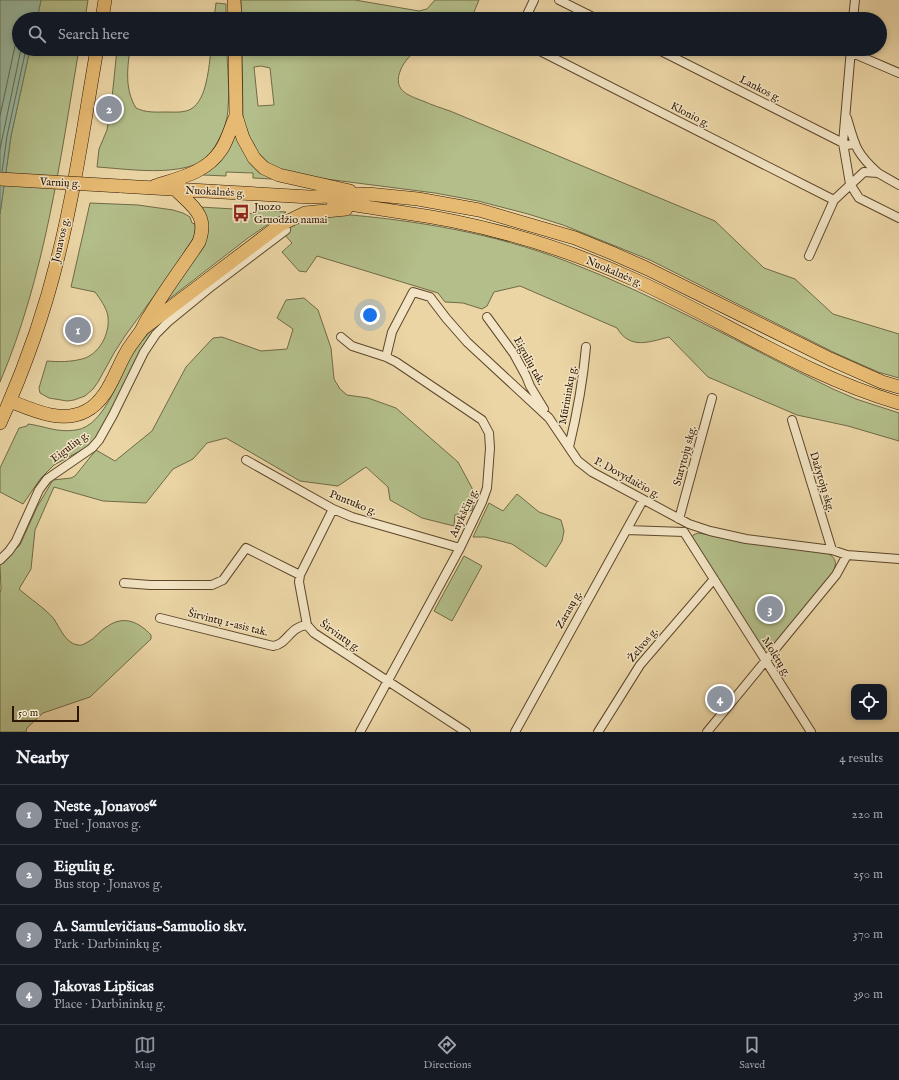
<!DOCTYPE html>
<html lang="en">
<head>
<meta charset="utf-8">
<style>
	:root { --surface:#171b24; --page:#20242c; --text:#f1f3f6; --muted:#9ea1a6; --line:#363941; --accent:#8c9099 }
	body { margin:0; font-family:"IM FELL English",serif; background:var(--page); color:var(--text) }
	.controls { position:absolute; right:12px; bottom:12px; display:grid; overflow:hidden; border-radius:8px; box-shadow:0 2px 6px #0003 }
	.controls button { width:36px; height:36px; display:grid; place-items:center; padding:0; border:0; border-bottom:1px solid var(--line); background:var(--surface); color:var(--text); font:20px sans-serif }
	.scale { position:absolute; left:12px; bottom:10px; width:67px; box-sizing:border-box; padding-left:4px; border:2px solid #2e1602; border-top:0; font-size:11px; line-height:14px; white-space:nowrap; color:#2e1602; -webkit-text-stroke:3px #f2e4c4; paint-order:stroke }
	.you { position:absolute; left:370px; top:315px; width:14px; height:14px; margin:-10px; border:3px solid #fff; border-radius:50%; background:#1a73e8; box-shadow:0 0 0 6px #1a73e833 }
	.badge { display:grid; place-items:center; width:26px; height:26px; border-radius:50%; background:var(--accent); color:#fff; font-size:13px; font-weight:700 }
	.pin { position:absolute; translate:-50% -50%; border:2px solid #fff; box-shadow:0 1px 4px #0006 }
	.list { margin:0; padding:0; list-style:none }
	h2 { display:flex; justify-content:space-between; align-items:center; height:52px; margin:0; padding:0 16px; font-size:17px }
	h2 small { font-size:13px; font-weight:400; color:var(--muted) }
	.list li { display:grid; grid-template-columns:26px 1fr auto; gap:12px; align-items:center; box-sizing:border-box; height:60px; padding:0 16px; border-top:1px solid var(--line) }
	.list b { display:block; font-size:15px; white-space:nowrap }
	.list p { margin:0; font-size:13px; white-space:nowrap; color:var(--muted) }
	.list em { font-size:13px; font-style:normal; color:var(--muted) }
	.icon { flex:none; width:22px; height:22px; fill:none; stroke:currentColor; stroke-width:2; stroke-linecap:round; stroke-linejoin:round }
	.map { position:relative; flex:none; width:899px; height:732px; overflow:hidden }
	.search { position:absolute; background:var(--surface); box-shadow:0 2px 6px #0003; left:12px; right:12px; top:12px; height:44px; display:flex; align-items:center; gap:10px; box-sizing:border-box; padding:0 14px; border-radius:22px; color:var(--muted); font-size:15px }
	.sheet { height:292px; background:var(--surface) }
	nav { display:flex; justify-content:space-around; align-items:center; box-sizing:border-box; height:56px; border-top:1px solid var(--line); background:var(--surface); font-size:11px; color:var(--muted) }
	nav a { display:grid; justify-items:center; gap:2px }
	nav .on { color:var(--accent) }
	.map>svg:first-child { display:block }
	.green { fill:#b3be8a; stroke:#706a46; fill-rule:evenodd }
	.water { fill:#99b9a1; stroke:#6e7861 }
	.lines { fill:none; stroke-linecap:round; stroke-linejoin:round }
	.shore { stroke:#646852; stroke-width:1 }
	.minor-casing { stroke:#5d462b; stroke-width:10 }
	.primary-casing { stroke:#2e1602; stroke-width:14 }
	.minor { stroke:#f2e4c4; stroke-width:8 }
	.primary { stroke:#e6ba72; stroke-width:13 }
	.primary-bridge-casing { stroke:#2e1602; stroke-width:14; stroke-linecap:butt }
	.primary-bridge { stroke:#e6ba72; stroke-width:13 }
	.labels { text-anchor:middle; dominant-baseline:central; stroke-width:3; stroke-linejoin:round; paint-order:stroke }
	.street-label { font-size:11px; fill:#2e1602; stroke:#f2e4c4 }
	.poi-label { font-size:11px; fill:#2e1602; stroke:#f2e4c4; text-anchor:start }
</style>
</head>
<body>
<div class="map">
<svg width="899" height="732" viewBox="0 0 899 732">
	<rect width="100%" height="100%" fill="#ebd5a5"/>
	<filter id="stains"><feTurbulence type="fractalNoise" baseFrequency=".005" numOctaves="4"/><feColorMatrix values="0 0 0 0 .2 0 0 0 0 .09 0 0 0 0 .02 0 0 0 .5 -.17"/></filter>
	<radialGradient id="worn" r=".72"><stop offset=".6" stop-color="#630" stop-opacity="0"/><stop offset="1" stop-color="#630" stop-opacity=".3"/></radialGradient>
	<!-- green -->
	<path class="green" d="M41 0H88L85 19H37Z
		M241 0H355L419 11 427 9 435 0H479L471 19H241Z
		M216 3 226 4V19H214Z
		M30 49H79C60 161 45 276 0 382V214L11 136Z
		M117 49H130C127 70 125 90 136 108 146 113 156 112 167 112 174 112 184 113 191 109 207 100 209 66 211 49H227C227 68 230 88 228 107 228 118 224 130 219 139 214 149 206 161 194 165 166 175 127 169 97 167L99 149 107 130 112 98Z
		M242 49H420C412 52 404 62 401 69 392 90 407 95 423 101 432 105 441 108 450 111L715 221 764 268 795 279 833 314 899 334V378L878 372 833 352 650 260 563 225 528 214 478 201 435 193 318 178 279 172 257 156 243 120ZM261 66 270 68 274 105 258 106 254 67Z
		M236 126 272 179 253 178V173L226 172V176L203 175Z
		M90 203 138 205 173 210 183 213 190 217 192 223 195 224C196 235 192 242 186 252L125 336 114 353 98 382 93 389 85 396 74 400 67 401 49 398 40 393 39 388 47 361C59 362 70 362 82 359 99 355 110 334 108 317 107 308 100 299 95 292L71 287Z
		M200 207 234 209V212L256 214 257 210 286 212 248 238 160 306 192 260Z
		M339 214C415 220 493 233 566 261 658 296 744 346 833 389L856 399 899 413V441L848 426 797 415 708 377 669 337C649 342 630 350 617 328L520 286 494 292 487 306 482 309 463 303 445 302 438 293 317 256 306 272 299 271 282 252 292 243 284 234 291 222 307 217Z
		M304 298 318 310 331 348 334 379 340 389 347 395 368 398 396 408 458 462 472 488 473 510 455 515 454 526 422 518 390 500 388 487 366 467 338 486 300 481 226 438 207 443 193 459 173 469 146 503 103 501 54 487 35 530 31 569 19 589C29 598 46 609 54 619 60 628 66 644 78 645 81 646 84 644 86 643 95 639 100 630 108 626 124 615 139 622 151 635V639L90 697 43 713 27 728 26 732H0V593L1 589 0 565 20 545 37 507 53 480 71 478 75 476 96 450 115 461 152 431 186 367 213 338 222 337 261 351 287 349 293 329 277 318 286 300Z
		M164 318H168L98 436 89 446 54 465 41 478 23 504 0 492V468L19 428 27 426 28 424C45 426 57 433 76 430 106 426 120 372 135 350 143 338 154 328 164 318Z
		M517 494 539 512 561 520 564 531 562 541 546 567 512 544 485 537H473L489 503 503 511Z
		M698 533 756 543 825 552C835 557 838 561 833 572L772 646 765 649 760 645 692 540 693 535Z
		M464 556 482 566 452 621 434 611Z"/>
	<!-- water -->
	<path class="water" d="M0 0H41L37 19H19V49H30L11 136 0 214Z"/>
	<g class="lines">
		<!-- shore -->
		<path class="shore" d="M0 116 15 46 19 39
			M0 149 21 49
			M2 172 7 136 26 49"/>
		<!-- minor casing -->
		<g class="minor-casing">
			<path id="minor" d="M559 0 597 19
				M525 19 534 0
				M853 19 855 0
				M536 49 834 200
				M657 49 847 145 854 144
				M851 49 843 143 850 184 859 198 899 218
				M850 52 899 73
				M847 118C855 146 856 153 878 173
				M809 256 834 200 864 172 878 173 899 185
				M487 317 514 354 526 376 530 386 544 409
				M341 337 352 346 386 357 396 362 482 420 489 433 490 448 487 488 482 502 460 548 360 732
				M386 357 392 332 413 292 430 297 446 318 467 342 549 418 578 461 592 472 689 524 710 531 746 539 832 550 847 555 899 559
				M792 420 832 550
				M569 447C577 414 583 381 586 347
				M246 460 333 509 352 517 460 548
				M333 509 300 575 299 582 307 625 314 633 466 732
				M679 519 712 398
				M627 530 684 532
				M684 532 811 732
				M0 560 9 551 16 541 39 490 47 479 92 448 99 440 113 415 144 352 156 334 168 322 212 286 286 230
				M124 583 150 585H212L223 580 246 548 300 575
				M160 618 273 646C288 644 289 627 307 625
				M515 732 643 500
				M598 732 640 665 714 579
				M707 732 836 575 847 555"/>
		</g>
		<!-- primary casing -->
		<g class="primary-casing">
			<path id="primary" d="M234 0 235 19
				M102 19 105 0
				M235 49 236 116 243 138 254 158 264 168 279 175 350 191
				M120 186 310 197 368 194 418 199 479 210 575 238 612 253 646 268 830 359 882 382 899 387
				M155 186C179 178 206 173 221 150 228 140 231 126 236 116
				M333 201C373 209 414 213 453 221 516 234 577 253 635 280 723 320 806 376 899 403
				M145 327 280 225 305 213 346 209
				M10 401C33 410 62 424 86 411 108 400 115 371 127 351 131 344 136 338 141 331 144 326 146 320 150 315 165 290 183 266 199 242 209 215 192 206 175 189
				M0 423C24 370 44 314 58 257 75 189 85 118 97 49"/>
		</g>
		<!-- minor -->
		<use href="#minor" class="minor"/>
		<!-- primary -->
		<use href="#primary" class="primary"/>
		<!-- primary-bridge casing -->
		<g class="primary-bridge-casing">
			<path id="primary-bridge" d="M0 179 120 186"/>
		</g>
		<!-- primary-bridge -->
		<use href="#primary-bridge" class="primary-bridge"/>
	</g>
	<!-- icons -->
	<defs>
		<g id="bus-bare" transform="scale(1.38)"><path d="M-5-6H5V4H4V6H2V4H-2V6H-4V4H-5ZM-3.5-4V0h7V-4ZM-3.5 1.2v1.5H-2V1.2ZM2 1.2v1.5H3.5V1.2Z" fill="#8f2418" stroke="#f2e4c4" stroke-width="2.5" paint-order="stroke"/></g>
	</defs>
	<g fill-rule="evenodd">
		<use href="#bus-bare" x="241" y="213"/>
	</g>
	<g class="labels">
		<!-- street labels -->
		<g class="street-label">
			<text transform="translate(760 89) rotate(27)">Lankos g.</text>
			<text transform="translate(690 115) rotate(27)">Klonio g.</text>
			<text transform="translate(60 183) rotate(3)">Varnių g.</text>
			<text transform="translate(215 192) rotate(3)">Nuokalnės g.</text>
			<text transform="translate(61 240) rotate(-77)">Jonavos g.</text>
			<text transform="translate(614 272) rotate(23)">Nuokalnės g.</text>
			<text transform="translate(529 361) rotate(61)">Eigulių tak.</text>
			<text transform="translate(568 395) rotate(-80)">Mūrininkų g.</text>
			<text transform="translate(70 447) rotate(-37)">Eigulių g.</text>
			<text transform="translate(685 456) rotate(-75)">Statytojų skg.</text>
			<text transform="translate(627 478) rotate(29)">P. Dovydaičio g.</text>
			<text transform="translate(822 482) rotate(73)">Dažytojų skg.</text>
			<text transform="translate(353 503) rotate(22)">Puntuko g.</text>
			<text transform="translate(464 513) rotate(-65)">Anykščių g.</text>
			<text transform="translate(569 610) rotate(-61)">Zarasų g.</text>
			<text transform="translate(228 623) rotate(14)">Širvintų 1-asis tak.</text>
			<text transform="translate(340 636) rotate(35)">Širvintų g.</text>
			<text transform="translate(643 645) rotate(-51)">Želvos g.</text>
			<text transform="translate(776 657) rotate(58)">Molėtų g.</text>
		</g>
		<!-- poi labels -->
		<g class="poi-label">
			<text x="254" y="207">Juozo<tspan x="254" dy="13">Gruodžio namai</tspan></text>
		</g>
	</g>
	<rect width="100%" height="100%" filter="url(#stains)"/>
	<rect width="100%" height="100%" fill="url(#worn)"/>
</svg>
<div class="controls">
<button><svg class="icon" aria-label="locate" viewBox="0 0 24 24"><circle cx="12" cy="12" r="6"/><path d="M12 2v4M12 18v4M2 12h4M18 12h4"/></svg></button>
</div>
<div class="scale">50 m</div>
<div class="you"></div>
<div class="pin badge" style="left:78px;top:330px">1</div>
<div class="pin badge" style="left:109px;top:109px">2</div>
<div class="pin badge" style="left:770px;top:609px">3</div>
<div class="pin badge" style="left:720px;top:699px">4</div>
<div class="search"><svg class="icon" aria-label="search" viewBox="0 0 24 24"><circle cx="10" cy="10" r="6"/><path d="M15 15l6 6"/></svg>Search here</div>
</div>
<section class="sheet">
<h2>Nearby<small>4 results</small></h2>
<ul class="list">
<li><span class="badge">1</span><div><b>Neste „Jonavos“</b><p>Fuel · Jonavos g.</p></div><em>220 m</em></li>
<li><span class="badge">2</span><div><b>Eigulių g.</b><p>Bus stop · Jonavos g.</p></div><em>250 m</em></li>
<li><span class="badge">3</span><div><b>A. Samulevičiaus-Samuolio skv.</b><p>Park · Darbininkų g.</p></div><em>370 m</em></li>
<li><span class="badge">4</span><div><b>Jakovas Lipšicas</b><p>Place · Darbininkų g.</p></div><em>390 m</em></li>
</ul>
</section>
<nav>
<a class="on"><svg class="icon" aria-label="map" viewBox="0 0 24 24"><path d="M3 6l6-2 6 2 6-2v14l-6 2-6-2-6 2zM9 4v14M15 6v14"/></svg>Map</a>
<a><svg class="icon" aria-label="directions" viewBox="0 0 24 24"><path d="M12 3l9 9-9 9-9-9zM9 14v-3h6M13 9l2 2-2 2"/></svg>Directions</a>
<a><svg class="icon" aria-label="saved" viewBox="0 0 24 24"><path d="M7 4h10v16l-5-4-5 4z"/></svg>Saved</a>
</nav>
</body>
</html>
